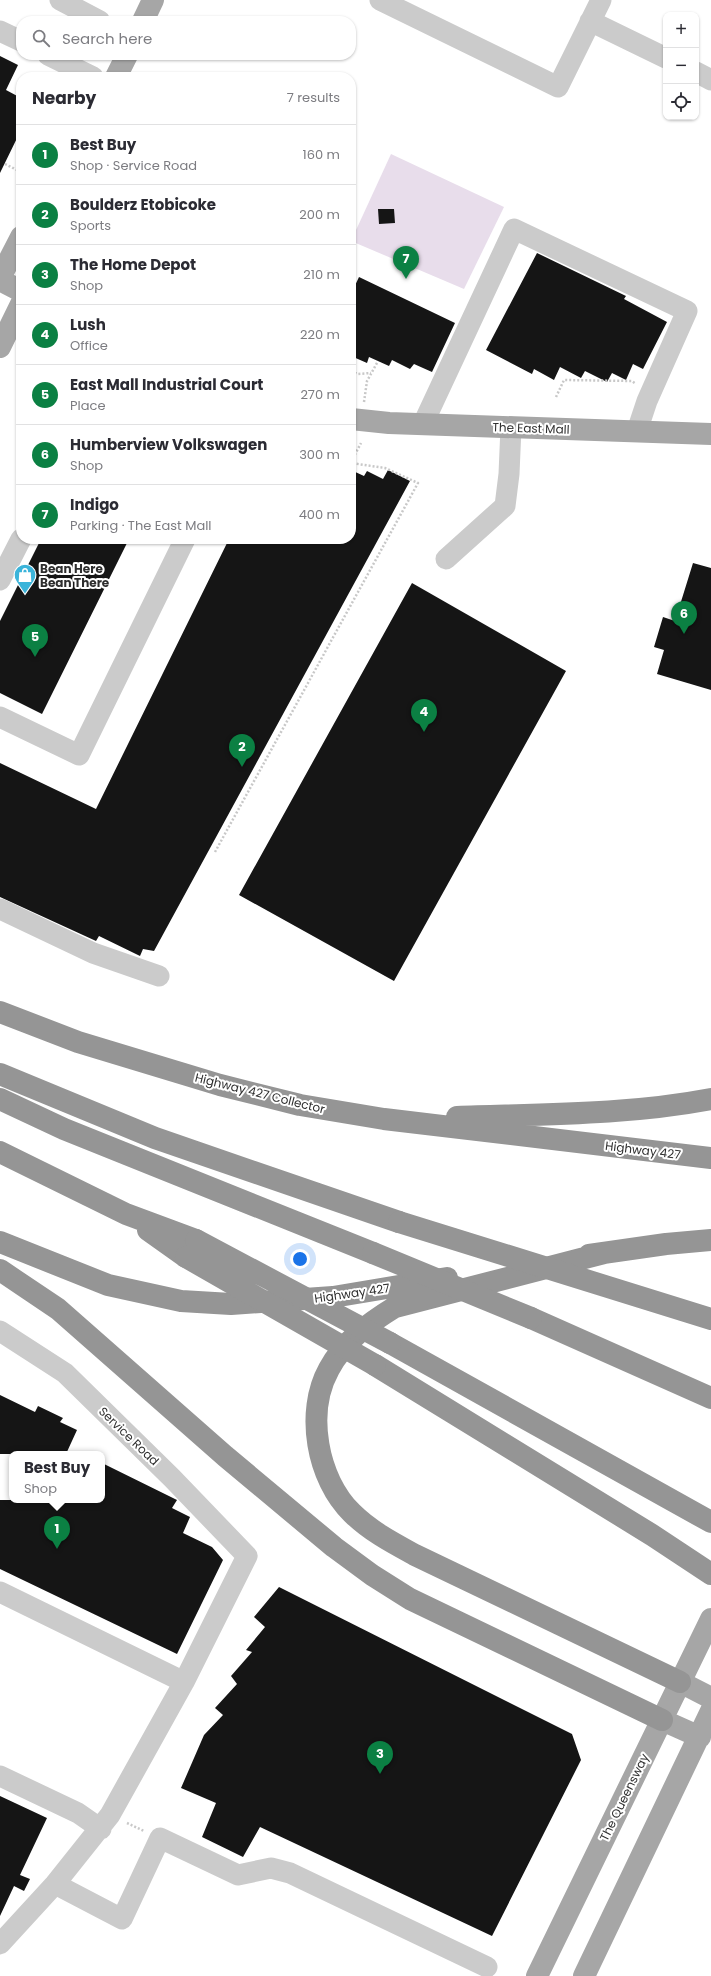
<!DOCTYPE html>
<html lang="en">
<head>
<meta charset="utf-8">
<style>
	:root { --surface:#fff; --page:#f7f7f7; --text:#2b2b33; --muted:#7c7c81; --line:#e1e1e2; --accent:#0b8043 }
	body { margin:0; font-family:Poppins,sans-serif; background:var(--page); color:var(--text) }
	.controls { position:absolute; right:12px; top:12px; display:grid; overflow:hidden; border-radius:8px; box-shadow:0 1px 3px #0004 }
	.controls button { width:36px; height:36px; display:grid; place-items:center; padding:0; border:0; border-bottom:1px solid var(--line); background:var(--surface); color:var(--text); font:20px sans-serif }
	.you { position:absolute; left:300px; top:1259px; width:14px; height:14px; margin:-10px; border:3px solid #fff; border-radius:50%; background:#1a73e8; box-shadow:0 0 0 6px #1a73e833 }
	.badge { display:grid; place-items:center; width:26px; height:26px; border-radius:50%; background:var(--accent); color:#fff; font-size:13px; font-weight:700 }
	.pin { position:absolute; translate:-50% -33px; filter:drop-shadow(0 1px 2px #0008) }
	.pin::after { content:''; position:absolute; top:21px; width:14px; height:12px; background:inherit; clip-path:polygon(0 0,100% 0,50% 100%) }
	.popup { position:absolute; left:9px; top:1451px; width:96px; height:52px; box-sizing:border-box; display:grid; place-content:center; border-radius:8px; background:var(--surface); filter:drop-shadow(0 1px 3px #0005); font-size:13px; white-space:nowrap; color:var(--muted) }
	.popup b { font-size:15px; color:var(--text) }
	.popup::after { content:''; position:absolute; left:50%; top:100%; margin-left:-8px; border:8px solid transparent; border-top-color:var(--surface) }
	.list { margin:0; padding:0; list-style:none }
	h2 { display:flex; justify-content:space-between; align-items:center; height:52px; margin:0; padding:0 16px; font-size:17px }
	h2 small { font-size:13px; font-weight:400; color:var(--muted) }
	.list li { display:grid; grid-template-columns:26px 1fr auto; gap:12px; align-items:center; box-sizing:border-box; height:60px; padding:0 16px; border-top:1px solid var(--line) }
	.list b { display:block; font-size:15px; white-space:nowrap }
	.list p { margin:0; font-size:13px; white-space:nowrap; color:var(--muted) }
	.list em { font-size:13px; font-style:normal; color:var(--muted) }
	.icon { flex:none; width:22px; height:22px; fill:none; stroke:currentColor; stroke-width:2; stroke-linecap:round; stroke-linejoin:round }
	.map { position:relative; flex:none; width:711px; height:1976px; overflow:hidden }
	.search { position:absolute; background:var(--surface); box-shadow:0 1px 3px #0004; left:16px; top:16px; width:340px; height:44px; display:flex; align-items:center; gap:10px; box-sizing:border-box; padding:0 14px; border-radius:16px; color:var(--muted); font-size:15px }
	.panel { position:absolute; background:var(--surface); box-shadow:0 1px 3px #0004; left:16px; top:72px; width:340px; height:472px; border-radius:16px }
	.map>svg:first-child { display:block }
	.green { fill:#e8ddeb }
	.building { fill:#151515 }
	.lines { fill:none; stroke-linecap:round; stroke-linejoin:round }
	.path { stroke:#c8c8c8; stroke-width:2.5; stroke-dasharray:2 2; stroke-linecap:butt }
	.minor { stroke:#cbcbcb; stroke-width:21 }
	.major { stroke:#a6a6a6; stroke-width:22 }
	.highway { stroke:#959595; stroke-width:22 }
	.highway-bridge { stroke:#959595; stroke-width:22 }
	.labels { text-anchor:middle; dominant-baseline:central; stroke-width:4; stroke-linejoin:round; paint-order:stroke }
	.street-label { font-size:12px; fill:#2e2e2e; stroke:#fff }
	.poi-label { font-size:12px; font-weight:bold; fill:#2e2e2e; stroke:#fff; text-anchor:start }
</style>
</head>
<body>
<div class="map">
<svg width="711" height="1976" viewBox="0 0 711 1976">
	<rect width="100%" height="100%" fill="#fff"/>
	<!-- green -->
	<path class="green" d="M391 154 504 207 464 289 351 241Z"/>
	<!-- building -->
	<path class="building" d="M0 56 18 65 6 90 21 98V130L0 173Z
		M378 209H394L395 223 379 224Z
		M537 253 626 296 624 299 667 322 643 369 633 364 626 380 612 373 607 382 585 371 581 378 560 367 554 380 534 369 532 374 486 350Z
		M359 277 455 323 432 372 414 364 410 369 392 360 389 366 369 357 367 363 351 356V294Z
		M351 470 364 476 367 471 383 479 388 470 410 481 154 951 143 949 140 956 99 936 96 941 0 897V763L96 809 229 539H351Z
		M41 539H129L42 714 0 693V621Z
		M693 563 711 568V690L657 674 664 650 654 647 663 617 675 621Z
		M412 583 566 671 394 981 239 895Z
		M0 1395 35 1412 38 1406 63 1418 60 1422 77 1430 66 1454H0Z
		M102 1463 175 1499 177 1500 172 1508 190 1517 183 1533 212 1547 223 1560 177 1654 0 1569V1500H102Z
		M279 1587 572 1734 581 1760 492 1936 260 1827 243 1857 202 1837 216 1803 181 1788 204 1735 223 1715 215 1708 237 1684 231 1676 252 1652 246 1650 265 1627 254 1617Z
		M0 1796 47 1818 20 1875 30 1879 24 1891 14 1886 0 1916Z"/>
	<g class="lines">
		<!-- path -->
		<path class="path" d="M5 164 21 172
			M351 371 358 374 371 373
			M556 397 564 380 632 381 636 384
			M364 402 367 381 378 361
			M351 462 361 443
			M215 852 418 483 385 468 351 463
			M127 1823 144 1831"/>
		<!-- minor -->
		<path class="minor" d="M60 0 100 21
			M380 0 558 87 601 0
			M590 21 666 58
			M0 31 21 41
			M48 55 93 77
			M696 72 711 80
			M423 424 514 229 687 311 647 401 637 431
			M446 559 505 506 509 474 511 427
			M0 580 21 539
			M0 717 79 755 185 539
			M0 909 93 953 159 976
			M0 1331 65 1373 172 1478 247 1556 184 1682 110 1815 55 1884 0 1944
			M0 1592 184 1682
			M0 1776 78 1813 101 1829
			M55 1884 122 1919 160 1838 238 1875 271 1868 290 1873 487 1967"/>
		<!-- major -->
		<path class="major" d="M143 21 153 0
			M116 77 127 55
			M0 278 21 237
			M0 280 21 291
			M0 347 21 304
			M351 419 389 423 711 434
			M680 1682 711 1698
			M662 1720 700 1737
			M537 1976 711 1619
			M584 1976 711 1711"/>
		<!-- highway -->
		<path class="highway" d="M0 1012 78 1042 220 1085 300 1105 384 1119 711 1158
			M0 1074 155 1138 399 1222
			M0 1099 64 1129 373 1253
			M457 1117C542 1114 627 1115 711 1099
			M0 1152 126 1214 196 1240
			M148 1230 186 1257
			M0 1242 108 1285 181 1301 231 1304 333 1297 447 1278
			M604 1253 395 1307C369 1323 344 1341 329 1369 305 1412 317 1479 352 1513 370 1531 393 1543 415 1555L680 1682
			M589 1255 666 1244 711 1240
			M0 1270 58 1309 225 1456 334 1547 372 1575 410 1599 662 1720
			M531 1318 711 1398
			M390 1343 711 1522
			M375 1365 652 1535 711 1574"/>
		<!-- highway-bridge -->
		<path class="highway-bridge" d="M399 1222 711 1319
			M196 1240 390 1343
			M373 1253 531 1318
			M186 1257 375 1365"/>
	</g>
	<!-- icons -->
	<defs>
		<g id="shop-pin" transform="scale(1.15)"><path d="M0 17L-7.5 6A9.5 9.5 0 1 1 7.5 6Z" fill="#3bb4da" stroke="#fff"/><path d="M-5-2.5h2.3a2.7 3.5 0 0 1 5.4 0H5L5.5 6h-11ZM-1.5-2.5h3a1.5 2.3 0 0 0-3 0Z" fill="#fff"/></g>
	</defs>
	<g fill-rule="evenodd">
		<use href="#shop-pin" x="25" y="575"/>
	</g>
	<g class="labels">
		<!-- street labels -->
		<g class="street-label">
			<text transform="translate(531 428) rotate(2)">The East Mall</text>
			<text transform="translate(260 1093) rotate(14)">Highway 427 Collector</text>
			<text transform="translate(643 1150) rotate(7)">Highway 427</text>
			<text transform="translate(352 1293) rotate(-8)">Highway 427</text>
			<text transform="translate(129 1436) rotate(44)">Service Road</text>
			<text transform="translate(624 1797) rotate(-64)">The Queensway</text>
		</g>
		<!-- poi labels -->
		<g class="poi-label">
			<text x="40" y="568">Bean Here<tspan x="40" dy="14">Bean There</tspan></text>
		</g>
	</g>
</svg>
<div class="controls">
<button>+</button>
<button>−</button>
<button><svg class="icon" aria-label="locate" viewBox="0 0 24 24"><circle cx="12" cy="12" r="6"/><path d="M12 2v4M12 18v4M2 12h4M18 12h4"/></svg></button>
</div>
<div class="you"></div>
<div class="pin badge" style="left:57px;top:1549px">1</div>
<div class="popup"><b>Best Buy</b>Shop</div>
<div class="pin badge" style="left:242px;top:767px">2</div>
<div class="pin badge" style="left:380px;top:1774px">3</div>
<div class="pin badge" style="left:424px;top:732px">4</div>
<div class="pin badge" style="left:35px;top:657px">5</div>
<div class="pin badge" style="left:684px;top:634px">6</div>
<div class="pin badge" style="left:406px;top:279px">7</div>
<div class="search"><svg class="icon" aria-label="search" viewBox="0 0 24 24"><circle cx="10" cy="10" r="6"/><path d="M15 15l6 6"/></svg>Search here</div>
<section class="panel">
<h2>Nearby<small>7 results</small></h2>
<ul class="list">
<li><span class="badge">1</span><div><b>Best Buy</b><p>Shop · Service Road</p></div><em>160 m</em></li>
<li><span class="badge">2</span><div><b>Boulderz Etobicoke</b><p>Sports</p></div><em>200 m</em></li>
<li><span class="badge">3</span><div><b>The Home Depot</b><p>Shop</p></div><em>210 m</em></li>
<li><span class="badge">4</span><div><b>Lush</b><p>Office</p></div><em>220 m</em></li>
<li><span class="badge">5</span><div><b>East Mall Industrial Court</b><p>Place</p></div><em>270 m</em></li>
<li><span class="badge">6</span><div><b>Humberview Volkswagen</b><p>Shop</p></div><em>300 m</em></li>
<li><span class="badge">7</span><div><b>Indigo</b><p>Parking · The East Mall</p></div><em>400 m</em></li>
</ul>
</section>
</div>
</body>
</html>
